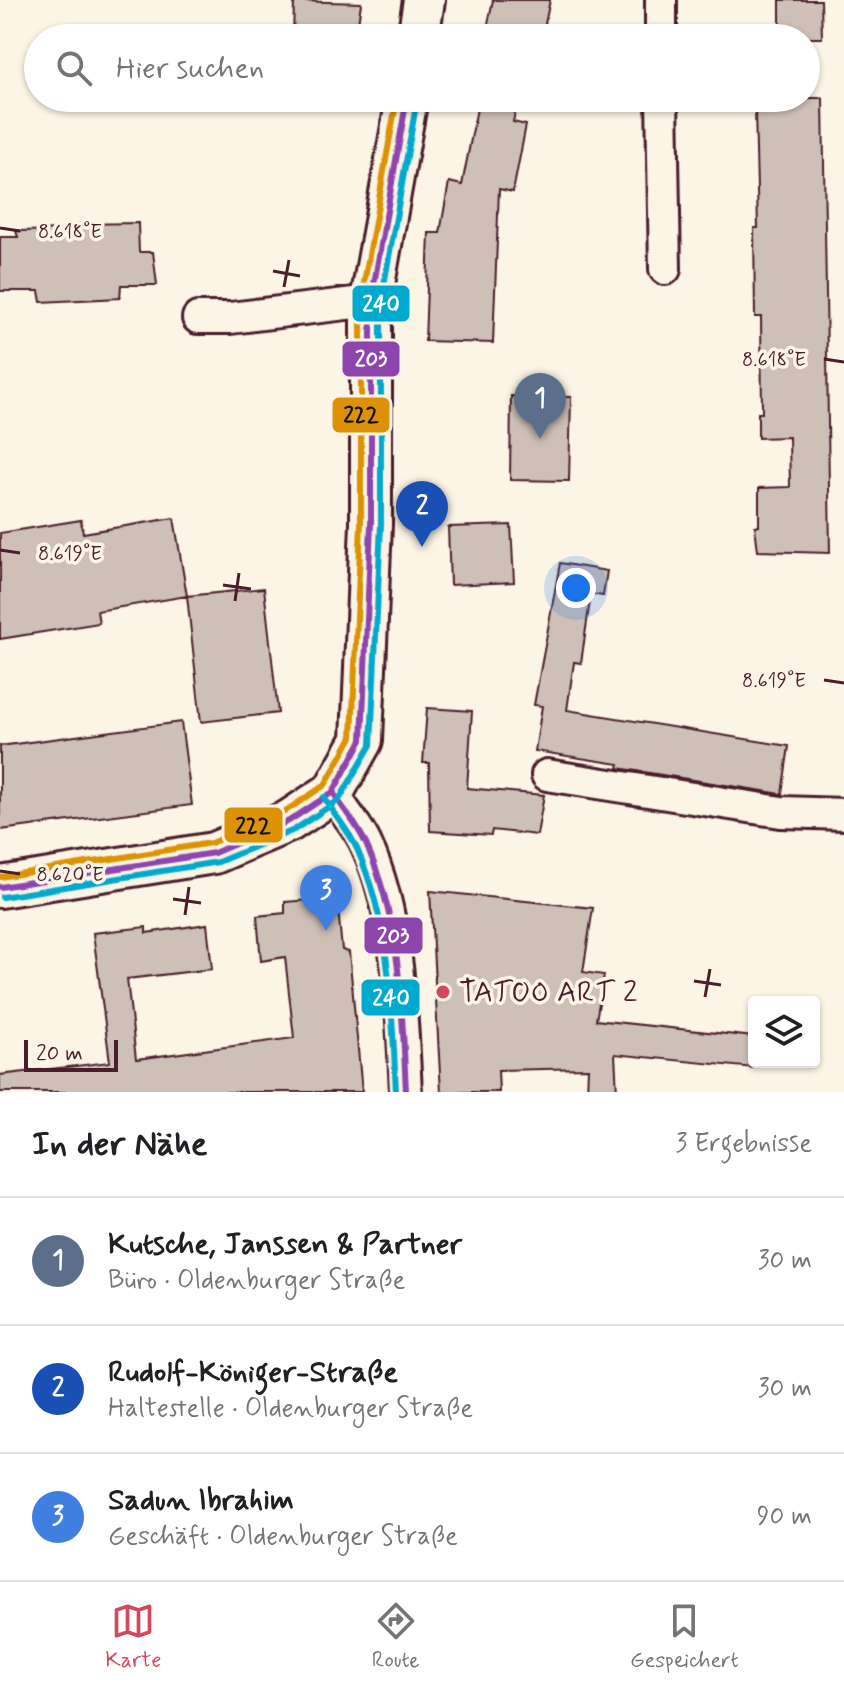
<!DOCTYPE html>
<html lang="de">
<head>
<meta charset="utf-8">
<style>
	:root { --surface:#fff; --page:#f6f6f6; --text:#202124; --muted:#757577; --line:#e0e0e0; --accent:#d1495b }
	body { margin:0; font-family:Mynerve,sans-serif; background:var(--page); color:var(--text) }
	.controls { position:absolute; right:24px; bottom:24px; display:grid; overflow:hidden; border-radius:8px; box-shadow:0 2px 6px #0004 }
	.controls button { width:72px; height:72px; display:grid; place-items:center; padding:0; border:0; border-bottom:2px solid var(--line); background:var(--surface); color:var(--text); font:40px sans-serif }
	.scale { position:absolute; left:24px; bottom:20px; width:94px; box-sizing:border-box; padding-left:8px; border:4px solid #4a1f2b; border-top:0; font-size:22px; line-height:28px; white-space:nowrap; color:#4a1f2b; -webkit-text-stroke:6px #fcf5e5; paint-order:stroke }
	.you { position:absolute; left:576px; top:588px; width:28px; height:28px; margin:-20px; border:6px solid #fff; border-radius:50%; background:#1a73e8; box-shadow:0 0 0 12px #1a73e833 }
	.badge { display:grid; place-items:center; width:52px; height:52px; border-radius:50%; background:var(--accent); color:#fff; font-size:26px; font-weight:700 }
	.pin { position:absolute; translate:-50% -66px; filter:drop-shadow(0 2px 4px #0008) }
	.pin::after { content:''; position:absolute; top:42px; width:28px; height:24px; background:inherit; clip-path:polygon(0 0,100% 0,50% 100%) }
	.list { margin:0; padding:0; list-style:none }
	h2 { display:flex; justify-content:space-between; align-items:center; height:104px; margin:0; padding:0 32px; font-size:34px }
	h2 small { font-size:26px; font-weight:400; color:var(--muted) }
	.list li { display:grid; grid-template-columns:52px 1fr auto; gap:24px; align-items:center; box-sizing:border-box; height:128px; padding:0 32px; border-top:2px solid var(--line) }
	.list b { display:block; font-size:30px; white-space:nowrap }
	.list p { margin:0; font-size:26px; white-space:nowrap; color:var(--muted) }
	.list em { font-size:26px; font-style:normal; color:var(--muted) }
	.icon { flex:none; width:44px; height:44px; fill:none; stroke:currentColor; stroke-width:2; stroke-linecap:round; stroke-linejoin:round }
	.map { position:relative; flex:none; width:844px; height:1092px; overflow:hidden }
	.search { position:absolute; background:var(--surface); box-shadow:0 2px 6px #0004; left:24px; right:24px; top:24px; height:88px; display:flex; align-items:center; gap:20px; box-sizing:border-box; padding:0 28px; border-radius:44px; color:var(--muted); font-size:30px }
	.sheet { height:488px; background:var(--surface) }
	nav { display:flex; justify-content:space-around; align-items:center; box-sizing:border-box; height:112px; border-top:2px solid var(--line); background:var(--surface); font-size:22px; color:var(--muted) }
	nav a { display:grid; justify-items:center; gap:4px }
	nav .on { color:var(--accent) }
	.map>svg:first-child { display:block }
	.building { fill:#cfc0b7; stroke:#4a1f2b; stroke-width:2 }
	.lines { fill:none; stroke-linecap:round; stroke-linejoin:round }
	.minor-casing { stroke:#4a1f2b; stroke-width:36 }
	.major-casing { stroke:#4a1f2b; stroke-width:46 }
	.minor { stroke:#fcf5e5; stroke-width:30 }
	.major { stroke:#fcf5e5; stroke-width:40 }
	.bus-1-casing { stroke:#fcf5e5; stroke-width:12 }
	.bus-2-casing { stroke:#fcf5e5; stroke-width:12 }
	.bus-3-casing { stroke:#fcf5e5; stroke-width:12 }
	.bus-1 { stroke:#8e44ad; stroke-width:6 }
	.bus-2 { stroke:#00a9ce; stroke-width:6 }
	.bus-3 { stroke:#dd9206; stroke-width:6 }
	.ticks { fill:none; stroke:#4a1f2b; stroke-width:3 }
	.poi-dot { fill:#d1495b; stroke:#fcf5e5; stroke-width:3 }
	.labels { text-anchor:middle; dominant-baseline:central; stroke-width:7; stroke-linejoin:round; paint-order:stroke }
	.poi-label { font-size:30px; fill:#4a1f2b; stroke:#fcf5e5; text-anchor:start }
	.ticks-label { font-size:20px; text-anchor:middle; fill:#4a1f2b; stroke:#fcf5e5; stroke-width:7; stroke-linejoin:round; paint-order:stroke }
	.line-badge { stroke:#fcf5e5; stroke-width:3 }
	.badge-label { font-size:22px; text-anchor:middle; font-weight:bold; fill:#fff }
	.pale-badge-label { font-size:22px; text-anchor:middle; font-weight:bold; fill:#111 }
</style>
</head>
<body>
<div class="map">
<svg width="844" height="1092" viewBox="0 0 844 1092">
	<rect width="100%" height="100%" fill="#fcf5e5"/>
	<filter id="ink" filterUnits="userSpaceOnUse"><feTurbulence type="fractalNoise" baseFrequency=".0125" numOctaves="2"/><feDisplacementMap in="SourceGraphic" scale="16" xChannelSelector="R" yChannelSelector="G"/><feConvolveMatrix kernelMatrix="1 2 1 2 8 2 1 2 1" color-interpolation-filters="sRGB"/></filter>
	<g filter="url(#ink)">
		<!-- building -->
		<path class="building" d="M493 0H550L542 38H485Z
			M780 0H821L822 38H780Z
			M294 1 361 3 356 38H293Z
			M479 98H518L513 122 526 125 513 192 499 189 493 343 425 341 429 233H440L449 182 462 185Z
			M790 98H823L830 553 758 551 755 526H759V488L790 487 789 437 758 438V413H762L761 317H755L754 228H758L755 110H790Z
			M138 223 139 252H153L157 285H121L120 298 41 302 39 291H0V237H18L16 231 77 230 78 224Z
			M511 396 571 397 569 481 510 480Z
			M174 518 187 596 97 611 99 623 0 639V533L81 520 83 533Z
			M511 525 514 582 450 585 448 527Z
			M560 563 607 571 603 596 591 594 581 663 574 662 567 710 789 746 782 794 618 768 619 764 535 751 542 706 534 705Z
			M264 588 278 713 201 722 187 596Z
			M427 708 472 711 467 788 544 795 537 835 492 830 491 835 430 831 429 763H423Z
			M181 722 192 805 0 830V746Z
			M430 891 593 908 583 972 604 975 596 1020 754 1037V1068L615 1054 617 1092H587L588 1068 498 1070 499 1092H441Z
			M337 898 342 950 349 952 362 1092H0V1075L110 1062 93 933 146 927V933L207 924 212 969 127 979 136 1059 294 1038 285 957 261 961 257 916 285 913V902Z"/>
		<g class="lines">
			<!-- minor casing -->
			<g class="minor-casing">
				<path id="minor" d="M661 0V38
					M662 98 665 269
					M198 318H230L371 301
					M547 775 781 812 844 814
					M333 792C342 810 358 826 366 844 399 913 402 1016 406 1092"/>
			</g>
			<!-- major casing -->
			<g class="major-casing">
				<path id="major" d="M418 38 424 0
					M0 887 214 853 289 821 333 792 362 740 371 524V301L407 98"/>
			</g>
			<!-- minor -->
			<use href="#minor" class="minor"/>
			<!-- major -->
			<use href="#major" class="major"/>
			<!-- bus-1 casing -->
			<g class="bus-1-casing">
				<path id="bus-1" d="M333 792C343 810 358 825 366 844 401 921 402 1009 406 1092
					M0 887 214 853 289 821 333 792 362 740 371 524V301L407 98"/>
			</g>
			<!-- bus-2 casing -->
			<g class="bus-2-casing">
				<path id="bus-2" d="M324 797C334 815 349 830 357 849 391 925 392 1011 396 1092
					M2 897 218 862 294 830 339 800 371 745 381 524V302L417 100"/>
			</g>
			<!-- bus-3 casing -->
			<g class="bus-3-casing">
				<path id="bus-3" d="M0 877 211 843 284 812 325 785 352 737 361 524V300L397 98"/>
			</g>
			<!-- bus-1 -->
			<use href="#bus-1" class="bus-1"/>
			<!-- bus-2 -->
			<use href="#bus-2" class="bus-2"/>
			<!-- bus-3 -->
			<use href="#bus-3" class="bus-3"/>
		</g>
	</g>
	<!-- ticks -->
	<path class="ticks" d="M0 228 20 231M273 271 300 276M284 287 289 260M824 359 844 362M0 550 20 553M223 585 251 589M235 601 239 573M824 680 844 683M0 871 20 874M173 899 201 903M185 915 189 887M694 981 721 985M705 997 710 969"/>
	<!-- markers -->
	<circle class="poi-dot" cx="443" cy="992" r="8"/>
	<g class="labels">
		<!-- poi labels -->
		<g class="poi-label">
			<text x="459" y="992">TATOO ART 2</text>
		</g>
	</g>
	<g class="ticks-label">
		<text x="70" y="238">8.618°E</text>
		<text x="774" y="366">8.618°E</text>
		<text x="70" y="560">8.619°E</text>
		<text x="774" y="687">8.619°E</text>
		<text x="70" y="881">8.620°E</text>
	</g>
	<g class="line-badge">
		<rect x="351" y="284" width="60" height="39" rx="8" fill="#00a9ce"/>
		<rect x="341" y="340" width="60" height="38" rx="8" fill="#8e44ad"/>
		<rect x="331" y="396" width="60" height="38" rx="8" fill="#dd9206"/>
		<rect x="223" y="806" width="61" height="38" rx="8" fill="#dd9206"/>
		<rect x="363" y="916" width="61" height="39" rx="8" fill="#8e44ad"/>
		<rect x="360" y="978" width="61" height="39" rx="8" fill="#00a9ce"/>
	</g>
	<g class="badge-label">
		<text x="381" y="311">240</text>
		<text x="371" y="366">203</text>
		<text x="393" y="943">203</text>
		<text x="391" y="1005">240</text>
	</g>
	<g class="pale-badge-label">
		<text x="361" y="422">222</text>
		<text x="253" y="833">222</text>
	</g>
</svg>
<div class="controls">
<button><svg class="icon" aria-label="layers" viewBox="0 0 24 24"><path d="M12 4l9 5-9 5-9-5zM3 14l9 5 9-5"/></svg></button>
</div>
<div class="scale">20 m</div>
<div class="you"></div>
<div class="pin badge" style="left:540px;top:439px;background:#5c6f8a">1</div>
<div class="pin badge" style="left:422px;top:547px;background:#1a4fb4">2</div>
<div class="pin badge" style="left:326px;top:931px;background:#3f7fe0">3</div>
<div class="search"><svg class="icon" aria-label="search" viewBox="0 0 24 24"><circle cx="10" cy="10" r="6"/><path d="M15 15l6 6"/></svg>Hier suchen</div>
</div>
<section class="sheet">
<h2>In der Nähe<small>3 Ergebnisse</small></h2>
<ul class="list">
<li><span class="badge" style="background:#5c6f8a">1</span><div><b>Kutsche, Janssen &amp; Partner</b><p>Büro · Oldenburger Straße</p></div><em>30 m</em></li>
<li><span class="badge" style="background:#1a4fb4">2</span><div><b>Rudolf-Königer-Straße</b><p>Haltestelle · Oldenburger Straße</p></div><em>30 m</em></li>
<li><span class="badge" style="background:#3f7fe0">3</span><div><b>Sadun Ibrahim</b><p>Geschäft · Oldenburger Straße</p></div><em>90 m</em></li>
</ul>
</section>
<nav>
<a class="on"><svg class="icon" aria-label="map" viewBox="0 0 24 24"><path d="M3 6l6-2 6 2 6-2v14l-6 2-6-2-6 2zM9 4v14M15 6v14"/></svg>Karte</a>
<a><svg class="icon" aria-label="directions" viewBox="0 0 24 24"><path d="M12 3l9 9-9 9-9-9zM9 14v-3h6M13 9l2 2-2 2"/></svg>Route</a>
<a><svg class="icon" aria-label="saved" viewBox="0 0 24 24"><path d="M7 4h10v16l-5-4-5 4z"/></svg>Gespeichert</a>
</nav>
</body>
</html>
